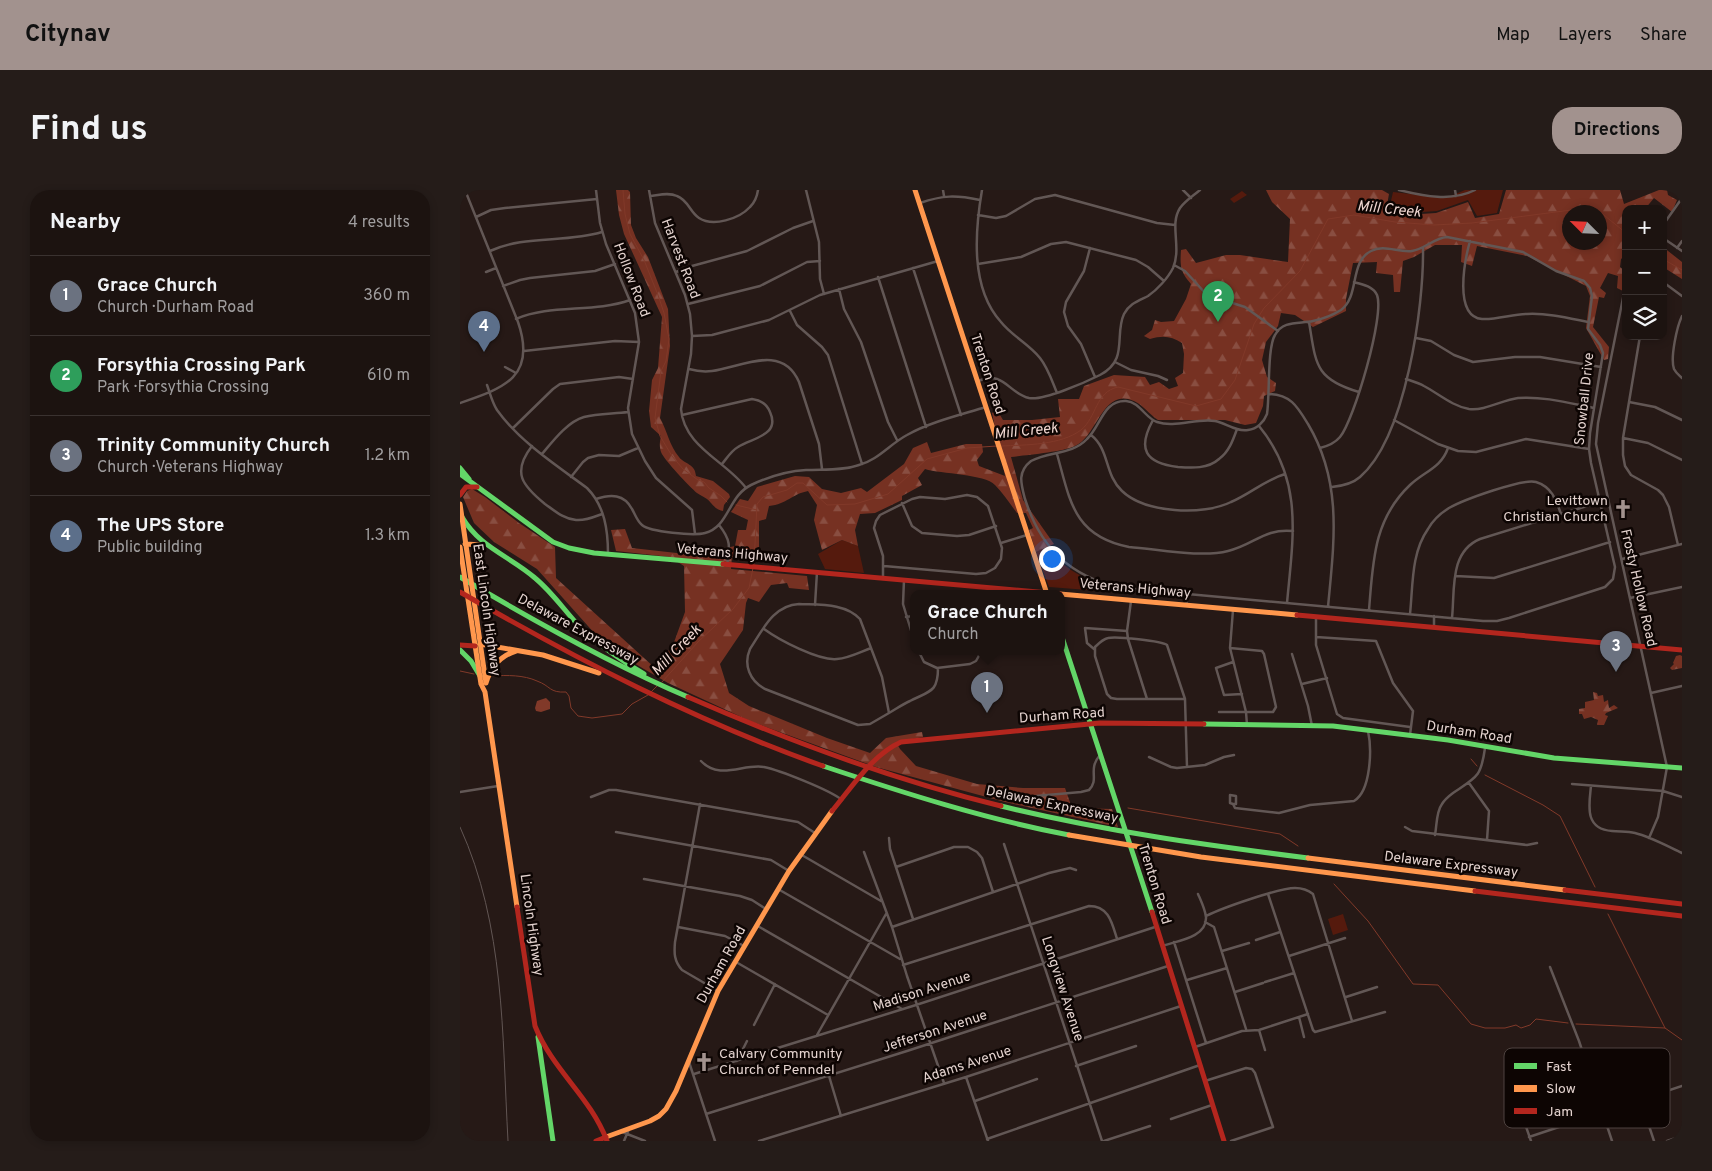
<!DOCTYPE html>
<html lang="en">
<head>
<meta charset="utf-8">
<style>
	:root { --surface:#1c1310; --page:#251c19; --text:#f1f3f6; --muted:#a09e9f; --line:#3a3230; --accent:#a2928e }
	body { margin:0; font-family:Overpass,sans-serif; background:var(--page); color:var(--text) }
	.controls { position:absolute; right:15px; top:15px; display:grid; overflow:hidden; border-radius:10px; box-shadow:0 2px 8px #0003 }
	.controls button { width:45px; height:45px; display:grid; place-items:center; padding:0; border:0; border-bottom:1px solid var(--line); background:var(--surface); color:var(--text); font:25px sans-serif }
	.compass { position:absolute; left:1102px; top:15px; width:45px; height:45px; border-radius:50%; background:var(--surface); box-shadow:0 2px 8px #0003; rotate:294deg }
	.you { position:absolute; left:591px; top:368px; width:18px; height:18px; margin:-12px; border:4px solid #fff; border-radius:50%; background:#1a73e8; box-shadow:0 0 0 8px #1a73e833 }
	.badge { display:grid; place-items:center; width:32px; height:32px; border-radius:50%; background:var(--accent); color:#fff; font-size:16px; font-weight:700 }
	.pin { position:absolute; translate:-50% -41px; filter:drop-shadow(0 1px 2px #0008) }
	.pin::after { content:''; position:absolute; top:26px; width:18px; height:15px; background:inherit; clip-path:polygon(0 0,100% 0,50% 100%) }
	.popup { position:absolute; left:450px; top:400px; width:155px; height:65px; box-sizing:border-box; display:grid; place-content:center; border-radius:10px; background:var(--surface); filter:drop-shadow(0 1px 4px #0005); font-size:16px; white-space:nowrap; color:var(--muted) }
	.popup b { font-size:19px; color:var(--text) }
	.popup::after { content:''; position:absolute; left:50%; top:100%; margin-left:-10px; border:10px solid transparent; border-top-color:var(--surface) }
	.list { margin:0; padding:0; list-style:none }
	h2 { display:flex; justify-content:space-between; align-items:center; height:65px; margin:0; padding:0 20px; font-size:21px }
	h2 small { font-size:16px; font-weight:400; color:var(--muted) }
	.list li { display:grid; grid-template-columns:32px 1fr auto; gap:15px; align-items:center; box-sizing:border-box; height:80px; padding:0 20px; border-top:1px solid var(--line) }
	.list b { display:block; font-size:19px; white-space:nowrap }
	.list p { margin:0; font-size:16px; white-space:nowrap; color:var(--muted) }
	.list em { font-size:16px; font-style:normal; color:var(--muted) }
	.icon { flex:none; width:28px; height:28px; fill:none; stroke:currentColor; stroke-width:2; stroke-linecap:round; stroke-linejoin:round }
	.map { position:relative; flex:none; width:1222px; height:951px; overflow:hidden; border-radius:20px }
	header { display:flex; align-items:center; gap:30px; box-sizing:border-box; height:70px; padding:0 25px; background:var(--accent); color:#111 }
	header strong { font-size:24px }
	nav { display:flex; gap:28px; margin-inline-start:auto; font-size:18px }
	.intro { display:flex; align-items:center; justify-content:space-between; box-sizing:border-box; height:120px; padding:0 30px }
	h1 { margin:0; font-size:35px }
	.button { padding:12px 22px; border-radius:20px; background:var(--accent); color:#111; font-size:18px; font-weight:700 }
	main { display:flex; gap:30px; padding:0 30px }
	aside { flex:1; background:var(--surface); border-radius:20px; box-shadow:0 2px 8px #0003 }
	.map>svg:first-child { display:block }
	.green { fill:#551a0d }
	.forest { fill:url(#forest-firs); fill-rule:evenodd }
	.water { fill:#813929 }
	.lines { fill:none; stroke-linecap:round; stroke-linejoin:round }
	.stream { stroke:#813929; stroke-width:1 }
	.street { stroke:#625755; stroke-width:2.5 }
	.fast { stroke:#63d668; stroke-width:5 }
	.slow { stroke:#ff974d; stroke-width:5 }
	.jam { stroke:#b3261e; stroke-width:5 }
	.rail { stroke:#625654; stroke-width:1 }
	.labels { text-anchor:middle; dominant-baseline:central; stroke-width:5; stroke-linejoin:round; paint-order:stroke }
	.street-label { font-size:14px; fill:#e4d3cf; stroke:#0d0503 }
	.poi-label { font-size:14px; fill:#e4d3cf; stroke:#0d0503; text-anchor:end }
	.water-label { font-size:15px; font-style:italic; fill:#f0d7d1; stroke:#0d0503 }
	.key { fill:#0d0503; stroke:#4e4340; stroke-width:1 }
	.key-label { font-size:14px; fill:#e4d3cf }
</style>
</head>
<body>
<header>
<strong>Citynav</strong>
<nav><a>Map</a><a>Layers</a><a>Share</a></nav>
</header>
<div class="intro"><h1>Find us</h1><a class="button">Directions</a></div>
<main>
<aside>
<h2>Nearby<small>4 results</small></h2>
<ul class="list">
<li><span class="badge" style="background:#6b7280">1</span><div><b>Grace Church</b><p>Church · Durham Road</p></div><em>360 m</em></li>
<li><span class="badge" style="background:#2e9e5b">2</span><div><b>Forsythia Crossing Park</b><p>Park · Forsythia Crossing</p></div><em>610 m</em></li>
<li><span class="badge" style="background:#6b7280">3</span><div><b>Trinity Community Church</b><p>Church · Veterans Highway</p></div><em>1.2 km</em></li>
<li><span class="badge" style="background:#5c6f8a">4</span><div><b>The UPS Store</b><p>Public building</p></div><em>1.3 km</em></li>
</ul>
</aside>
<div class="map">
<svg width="1222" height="951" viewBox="0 0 1222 951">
	<defs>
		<pattern id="forest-firs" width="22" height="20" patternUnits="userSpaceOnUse" patternTransform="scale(1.25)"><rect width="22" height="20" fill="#763122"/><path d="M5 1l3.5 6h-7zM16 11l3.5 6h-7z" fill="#894e41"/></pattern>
	</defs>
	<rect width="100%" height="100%" fill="#261916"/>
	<!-- green -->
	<path class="green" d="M1005 0H1043L1037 23 1017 26 1008 10 977 21 934 24 930 15 933 2 986 8Z
		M782 1 787 5 774 13 770 9Z
		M382 350 398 356 404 383 365 379 358 364Z
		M587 357C600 376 621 387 641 395V401L589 397 576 362Z
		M883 724 888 740 873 745 868 729Z"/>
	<!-- forest -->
	<path class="forest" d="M156 0H168L170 2 171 35 176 48 188 67 208 119 210 156 200 228C206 238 210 257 219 267 225 275 235 273 236 286L253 291 269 304 270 307 264 315 263 321C254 319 253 314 247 309 244 307 240 305 237 303 230 297 204 270 201 262 199 256 200 251 201 246L191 237 189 221 192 190 198 178 202 127 164 44 159 25Z
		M806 0H922L929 4 927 15 932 26 976 23 1008 12 1015 28 1039 24 1046 0H1160L1164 14 1199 0H1207L1208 5 1217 10 1212 22 1194 8 1185 19H1166V65L1161 69 1160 77 1166 82V90L1163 101 1157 98 1158 86 1148 83 1140 98 1146 103 1144 108 1139 107 1133 137 1149 157 1148 169 1144 170 1126 138 1130 106 1126 96 1067 66 1017 56 1012 76 1001 72 1002 55H975L954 67 943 71 940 102H934L933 85 916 83 917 72 893 73 886 109V121L853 137 835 125 821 123 818 136 806 152 802 170 807 187 816 193 815 201 804 206 803 216 796 233 785 235 765 230H698C689 224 683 215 674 211 642 197 638 246 615 256 602 262 567 265 551 267L563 310 594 354 576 362 569 340 573 338 566 323H557C550 314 543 303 535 295 525 284 481 284 465 279L458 288 462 295 442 306V310L415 323 400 324 395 340 398 356 382 350 362 360 354 330 357 315 348 301C332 304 327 314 309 316L306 329 299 331V369L272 367 271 379 347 386 349 400 329 398 327 393 311 395 299 412 288 408 286 413 283 440 260 474 269 503 289 516 367 548 410 563 426 548 462 542 463 547 436 552 440 559 456 576 517 594 563 598H605L612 618 652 619 658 637 545 612 416 577 290 531 208 493 172 472 136 445 77 379 34 352 14 333 3 307 7 301 12 299 25 307 59 333 95 357 96 388 195 478 213 455 225 422 224 376 210 367 156 361 151 340 165 339 172 358 252 367 266 358 275 356 278 340H286L288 330 271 322 280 309 288 311 297 297 335 286 349 287 362 299 381 303 401 298 407 302 444 274 453 258 467 252 471 263 506 254H522L523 262 517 270 519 276 545 286 532 223 537 220 543 230H572L600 227 598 209H619L624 196 654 185 685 187 690 195 699 192 709 199 718 196 715 188 723 183 724 164 722 153C711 146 703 145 690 149L684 146 692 140 695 130 701 132 714 131 726 109 731 94C720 82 720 75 721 60L726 59 736 73 766 65H780L828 72 830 29 812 12ZM1110 22H1140V52H1110Z
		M1203 57 1222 72V89L1203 77Z
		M1220 465 1222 466V478L1212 480 1210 478 1214 474 1213 473 1216 466Z
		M1133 502 1137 503 1138 506 1143 505 1144 512 1148 510 1149 518 1154 515 1158 518 1146 523 1145 525 1148 526 1144 535H1137L1138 530 1131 527 1124 529 1122 524H1119V519L1125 518V512L1134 510Z"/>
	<!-- water -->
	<path class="water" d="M86 508 90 512V519L81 522 76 521 75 518 77 511Z"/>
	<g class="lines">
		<!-- stream -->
		<path class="stream" d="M163 0 165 24 170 44 184 70 198 105 204 123 209 149 206 171 201 181 195 228 200 246 212 266 223 279 238 290 244 292 249 298 261 306 267 312
			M1203 69 1222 80
			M541 256C566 255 601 255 621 240 637 227 635 202 658 197L736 216 761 209 775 190 794 134 804 118 840 81 868 29 894 25 935 32 974 35 1012 33 1134 17 1166 43
			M276 315 297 320
			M294 374 297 314 303 307 327 300 337 293H343L367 315 395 314 428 304 467 269 507 258 537 256
			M0 481 14 484
			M33 486C47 485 64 485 77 491 91 496 89 503 106 502L109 506 111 518 118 526 132 528 162 524 172 514 188 505
			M202 492 238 452 273 419 289 398 293 378
			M191 502 197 496
			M1011 569 1017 576
			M1025 585 1083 615 1100 626 1135 697
			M668 618 820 644 838 656
			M874 694 908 731 953 794 978 795 1011 834 1025 838H1045L1056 835 1061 838 1070 835 1076 829 1108 833
			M1148 724 1205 838
			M1116 834 1205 838 1222 850"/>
		<!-- street -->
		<path class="street" d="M136 0 140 33 146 54 175 123 179 152 168 218 172 244 185 271 196 288 232 320 235 344
			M189 0 195 33 225 105 230 124 232 146 231 164 221 219C224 257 266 271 286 298
			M346 0 359 52 360 89 364 104
			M483 0 484 6
			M522 0C515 41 510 98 541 132 552 146 569 154 580 168 588 178 592 191 597 203
			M723 0 731 8
			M939 0C963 6 992 12 1015 0
			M995 0 996 6
			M190 6C199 5 209 2 217 6 228 10 230 22 239 28 253 37 279 29 290 17 295 12 297 7 298 0
			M460 13C483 5 496 5 520 10
			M518 25 536 28 546 26 575 9 595 5 697 33 715 35
			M16 27 31 20 45 18 137 9
			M1203 35 1222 8
			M987 47 1063 62 1096 81 1124 91 1130 98 1132 106 1128 139 1140 155 1143 163 1130 243 1129 259 1131 273 1155 377 1153 389 1145 397 1049 428 1037 431H1023L662 398C611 387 581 359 565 309 561 294 557 282 571 271 589 261 612 265 627 249 641 236 643 210 666 211 680 212 685 228 697 232 715 238 736 228 755 231 766 233 776 242 788 240 797 239 804 232 807 224 810 205 807 158 815 145 823 130 839 134 853 131 862 129 873 125 881 120 900 106 889 72 911 61 924 54 939 63 952 61 965 59 974 48 987 47Z
			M1203 48 1222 61
			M1010 51C1005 69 993 126 1022 129 1036 130 1053 124 1067 124 1088 123 1108 128 1128 132
			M630 58 624 81 606 112 604 122 608 136 621 154 635 187
			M1217 58 1222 51
			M30 61C64 45 106 53 142 42
			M518 74 561 67 591 54 606 52 676 70 688 77 704 91
			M714 75 725 81 747 105 785 117 818 141
			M453 78 501 225
			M26 82 36 78
			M216 82 232 76 287 61 333 38 353 31
			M418 87 466 237
			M1203 92 1222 106
			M1166 93 1138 233 1136 254 1207 577 1198 627 1189 648
			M43 96 60 90 70 88 135 81 155 74
			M379 99 384 119 401 152 428 232 437 250
			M228 114 300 96 347 72 360 71
			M330 121 337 135 362 157 368 165 402 274
			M1222 126C1217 136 1210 168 1214 179 1216 183 1219 185 1222 188
			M56 129C90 114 134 123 170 110
			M849 132C856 173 854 189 899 202
			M232 146 252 145 309 130 360 105 478 71
			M1180 146 1163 248V265L1165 276 1171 285 1198 300 1203 305 1209 317 1218 355
			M956 148 971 151 994 165 1013 172 1055 167H1080L1141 177
			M64 161 155 151 179 152
			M655 172 671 180 698 186 707 190
			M45 177 56 183
			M229 179C236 181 244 182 252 181 282 177 322 153 339 192L359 254 362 279
			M946 189C952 191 959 193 964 196 979 204 992 216 1009 219 1025 221 1042 210 1058 208 1083 206 1109 213 1134 218
			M518 191C544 180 548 203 569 208 583 211 626 192 640 185 669 170 654 145 664 124 669 114 678 111 688 106 697 100 708 88 713 78 722 57 709 35 720 18 725 11 733 6 740 0
			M27 195C30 203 32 212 37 220 60 252 96 275 127 298 145 316 148 341 148 364
			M809 204C831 205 837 216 848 234 883 293 874 352 868 417
			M1169 212 1195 217 1222 230
			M0 213C44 198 77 187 58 132L5 0
			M222 225 292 209C300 210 307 214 310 222 321 246 291 248 278 257 271 261 267 268 262 274
			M693 230C677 259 685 273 718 277 732 278 748 279 759 269 769 262 773 250 777 239
			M934 230 978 254 998 261 1016 262 1066 249 1129 259
			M799 236C844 291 833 347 827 413
			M53 238 93 199 100 194 159 187 173 189
			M631 245C650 260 644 284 662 301 685 323 743 326 771 312 790 304 805 290 825 284
			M1163 248 1188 253 1222 270
			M72 256C51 283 63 296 85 314 95 321 104 329 116 330 125 331 134 327 142 324
			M860 258C868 256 875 253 880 247 894 230 925 125 917 105 913 96 903 95 894 92
			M82 264C93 251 107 232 124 227 138 223 154 224 168 222
			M597 264C610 310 613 346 669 357 698 359 741 368 768 361 794 355 804 338 833 341
			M111 287 123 272 128 268 139 265 159 266 178 258
			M872 297C882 296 892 294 900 287 946 247 964 116 963 58
			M136 309C151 304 164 304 172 319 175 324 177 331 182 335 190 342 234 346 245 343 269 337 268 306 291 295 308 287 327 281 346 280 363 279 382 281 399 275 418 270 430 254 447 245 470 232 500 225 526 217
			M442 313 452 336 462 343 497 346 509 345 536 336
			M259 335C271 350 270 356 267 375
			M541 353 567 345
			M1162 369 1222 354
			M996 386 1034 388 1150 352
			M423 388V366L414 338 416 331 420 325 452 309 460 307 485 309 507 305 517 307 528 316 542 358 541 369 535 378 526 383 516 384 424 376
			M444 390 443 414 453 447
			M1170 408 1222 397
			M671 411 667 441 668 449 687 509
			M339 414C360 415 385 413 400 429L422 487 429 523 410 534 398 535 305 499C290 491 283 475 290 459 303 439 314 415 339 414Z
			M355 415 357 382
			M726 415 728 404
			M773 420 770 458 786 522 787 535
			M909 420C913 373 913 330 950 295 965 281 981 278 988 258
			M950 424C953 396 951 363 968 339 973 330 981 323 989 318 1003 310 1063 288 1076 292 1092 297 1096 310 1101 324
			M446 427 453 426
			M856 428V455L877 524 883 528 950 537
			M992 428C995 400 989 362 1020 349L1140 312
			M974 437V426
			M304 439C319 450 359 471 377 469 389 468 400 462 411 458
			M856 447 916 451 933 493 953 521 950 545
			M634 459 627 453 625 438 667 441
			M459 462 464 472 477 478 510 474 516 471 521 462
			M832 464 848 516 852 536
			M773 472 756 478 764 505 782 504
			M842 494 867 488
			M1191 503 1222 496
			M725 509H657L651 508 647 504 635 466V457C638 454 643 449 648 448 656 446 702 451 707 455L725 509 727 577
			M759 522H813L816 517 804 464 802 461 770 458
			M429 523C436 519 443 514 450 511 469 501 478 503 478 478
			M689 567 711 577 717 578 745 575 764 567 774 565
			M241 571C260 591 284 573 304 577 319 580 370 600 382 610
			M1009 593 1029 621 1027 650
			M1112 594 1203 601 1222 607
			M1131 596C1129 615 1124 639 1152 641 1160 642 1167 641 1175 643 1191 647 1207 656 1222 663
			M0 602 38 596
			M576 606 621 602 629 600C640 589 627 580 640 565
			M131 607 149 600H156L338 632 355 643
			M240 614 215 752C214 763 214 771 222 780L258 801
			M773 614 770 613V605L776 606V614H773L775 618 819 623 850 615 894 611C911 601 912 559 908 541
			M945 637 952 641 1067 655 1077 653
			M156 642 311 670 329 681
			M975 645C977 635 976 622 982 614 985 609 989 606 993 603 1017 587 1021 587 1025 558
			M429 648 430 659 453 729
			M544 654 642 951
			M404 662 432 737 447 786 484 893
			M340 664 421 711
			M436 677 494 657H508L517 662 522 668 533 702
			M184 689 280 706 292 710 306 719
			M318 699 440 769
			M808 704 853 840 855 842 925 822
			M746 726C762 718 819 698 835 698 842 698 848 700 853 704L892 831
			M745 732 754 737 786 839
			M296 735 442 819
			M218 737 265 746 284 756
			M432 737 589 683 610 678 616 680
			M796 750 820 742
			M714 752 746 853
			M702 756C716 751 747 748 746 727 745 719 741 711 738 704
			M762 761 789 753
			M829 766 885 748
			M276 772 368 825
			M443 775 629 716C649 716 652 733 657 749
			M1090 777 1119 851 1152 951
			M727 790 767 778
			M805 792 834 783
			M775 802 803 793
			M886 807 917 797
			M839 827 844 847
			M294 835 315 794
			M799 840 805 860
			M357 845 426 724
			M735 857 782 841 799 840 848 824
			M277 871 287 851
			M229 872 255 951
			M616 876 676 856
			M234 884 456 815 695 737
			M369 886 381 926
			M506 887 528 951
			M745 891 786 878 792 879 795 883 813 937 771 951
			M1174 891 1194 951
			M1052 897 1071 951
			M515 911 577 889
			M246 924 447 861 708 776
			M711 929 752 915
			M162 942 185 951
			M1069 947 1222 896
			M527 949 740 875
			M164 951 169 939
			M299 951 506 887 721 816
			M644 951 690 936
			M1207 951 1222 946"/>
		<!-- fast -->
		<path class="fast" d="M0 278 9 289
			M0 284 93 352 109 358 134 363 263 374
			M2 327C20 358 50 366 75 388 92 402 104 420 119 436 138 455 161 470 184 484
			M0 387C74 431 149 473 228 507
			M601 444 692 722
			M0 460 11 471 20 486
			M744 534 873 536 988 550 1094 568 1222 578
			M363 576C444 603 525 629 609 645
			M541 616C643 641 745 655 848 668
			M78 847 93 951"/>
		<!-- slow -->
		<path class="slow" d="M455 0 587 404
			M0 314 26 493
			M5 354 22 355
			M0 357 21 494 25 502 57 717
			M600 404 837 425
			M20 454 83 465 139 483
			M26 493C31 477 40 466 56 461
			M609 645 741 667 1015 701
			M848 668 1105 700
			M146 947 190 931 199 926 206 919 216 901 258 801 329 681 372 621"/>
		<!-- jam -->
		<path class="jam" d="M0 305 6 297H17
			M263 374 600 404
			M0 402C116 469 236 531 363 576
			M837 425 1222 460
			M0 455 15 456
			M228 507C329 551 433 590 541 616
			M372 621C392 597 412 565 441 552L640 533 744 534
			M1105 700 1222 714
			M1015 701 1222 726
			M57 717 75 836C93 881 130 906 147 951
			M692 722 764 951
			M136 951 146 947"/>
		<!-- rail -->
		<path class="rail" d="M0 637C45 736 42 844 48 951"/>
	</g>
	<!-- icons -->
	<defs>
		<g id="church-bare" transform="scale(1.5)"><path d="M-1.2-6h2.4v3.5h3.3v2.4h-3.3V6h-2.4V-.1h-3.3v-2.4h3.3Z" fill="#a2928e" stroke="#0d0503" stroke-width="2.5" paint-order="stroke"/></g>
	</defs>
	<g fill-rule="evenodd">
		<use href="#church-bare" x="1163" y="319"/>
		<use href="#church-bare" x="244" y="872"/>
	</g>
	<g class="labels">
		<!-- street labels -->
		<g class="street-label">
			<text transform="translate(220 69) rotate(69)">Harvest Road</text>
			<text transform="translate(171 90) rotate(69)">Hollow Road</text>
			<text transform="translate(527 184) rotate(72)">Trenton Road</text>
			<text transform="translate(1125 209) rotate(-84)">Snowball Drive</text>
			<text transform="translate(272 364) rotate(5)">Veterans Highway</text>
			<text transform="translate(1178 398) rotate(77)">Frosty Hollow Road</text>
			<text transform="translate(675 399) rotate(5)">Veterans Highway</text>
			<text transform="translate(26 420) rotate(82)">East Lincoln Highway</text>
			<text transform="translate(118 440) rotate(28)">Delaware Expressway</text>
			<text transform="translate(602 526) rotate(-4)">Durham Road</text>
			<text transform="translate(1009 543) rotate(9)">Durham Road</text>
			<text transform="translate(592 615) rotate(12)">Delaware Expressway</text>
			<text transform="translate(991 675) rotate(7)">Delaware Expressway</text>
			<text transform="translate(694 694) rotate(73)">Trenton Road</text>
			<text transform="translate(71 735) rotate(82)">Lincoln Highway</text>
			<text transform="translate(262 775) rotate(-61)">Durham Road</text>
			<text transform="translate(602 799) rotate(72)">Longview Avenue</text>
			<text transform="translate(462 802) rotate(-18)">Madison Avenue</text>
			<text transform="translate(475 842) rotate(-18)">Jefferson Avenue</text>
			<text transform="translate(507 875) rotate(-18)">Adams Avenue</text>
		</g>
		<!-- poi labels -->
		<g class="poi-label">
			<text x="1148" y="311">Levittown<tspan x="1148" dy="16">Christian Church</tspan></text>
			<text x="259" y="864" text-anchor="start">Calvary Community<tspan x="259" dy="16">Church of Penndel</tspan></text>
		</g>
		<!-- water labels -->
		<g class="water-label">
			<text transform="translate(929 20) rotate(6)">Mill Creek</text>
			<text transform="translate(566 242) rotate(-6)">Mill Creek</text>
			<text transform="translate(217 461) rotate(-46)">Mill Creek</text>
		</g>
	</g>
	<!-- legend -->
	<rect x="1044" y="858" width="166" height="80" rx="8" class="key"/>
	<rect x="1054" y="873" width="23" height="6" fill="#63d668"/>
	<rect x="1054" y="895" width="23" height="7" fill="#ff974d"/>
	<rect x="1054" y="918" width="23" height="6" fill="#b3261e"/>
	<g class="key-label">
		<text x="1086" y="881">Fast</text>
		<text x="1086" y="903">Slow</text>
		<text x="1086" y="926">Jam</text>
	</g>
</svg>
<div class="controls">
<button>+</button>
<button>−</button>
<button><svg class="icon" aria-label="layers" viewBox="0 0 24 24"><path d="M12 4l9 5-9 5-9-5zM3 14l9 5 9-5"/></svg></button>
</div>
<svg class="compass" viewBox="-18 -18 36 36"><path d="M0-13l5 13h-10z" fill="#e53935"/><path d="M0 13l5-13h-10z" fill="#a09e9f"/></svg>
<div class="you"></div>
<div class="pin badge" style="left:527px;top:523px;background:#6b7280">1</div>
<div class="popup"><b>Grace Church</b>Church</div>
<div class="pin badge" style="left:758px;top:132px;background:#2e9e5b">2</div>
<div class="pin badge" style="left:1156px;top:482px;background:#6b7280">3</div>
<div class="pin badge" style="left:24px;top:162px;background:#5c6f8a">4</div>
</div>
</main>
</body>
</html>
